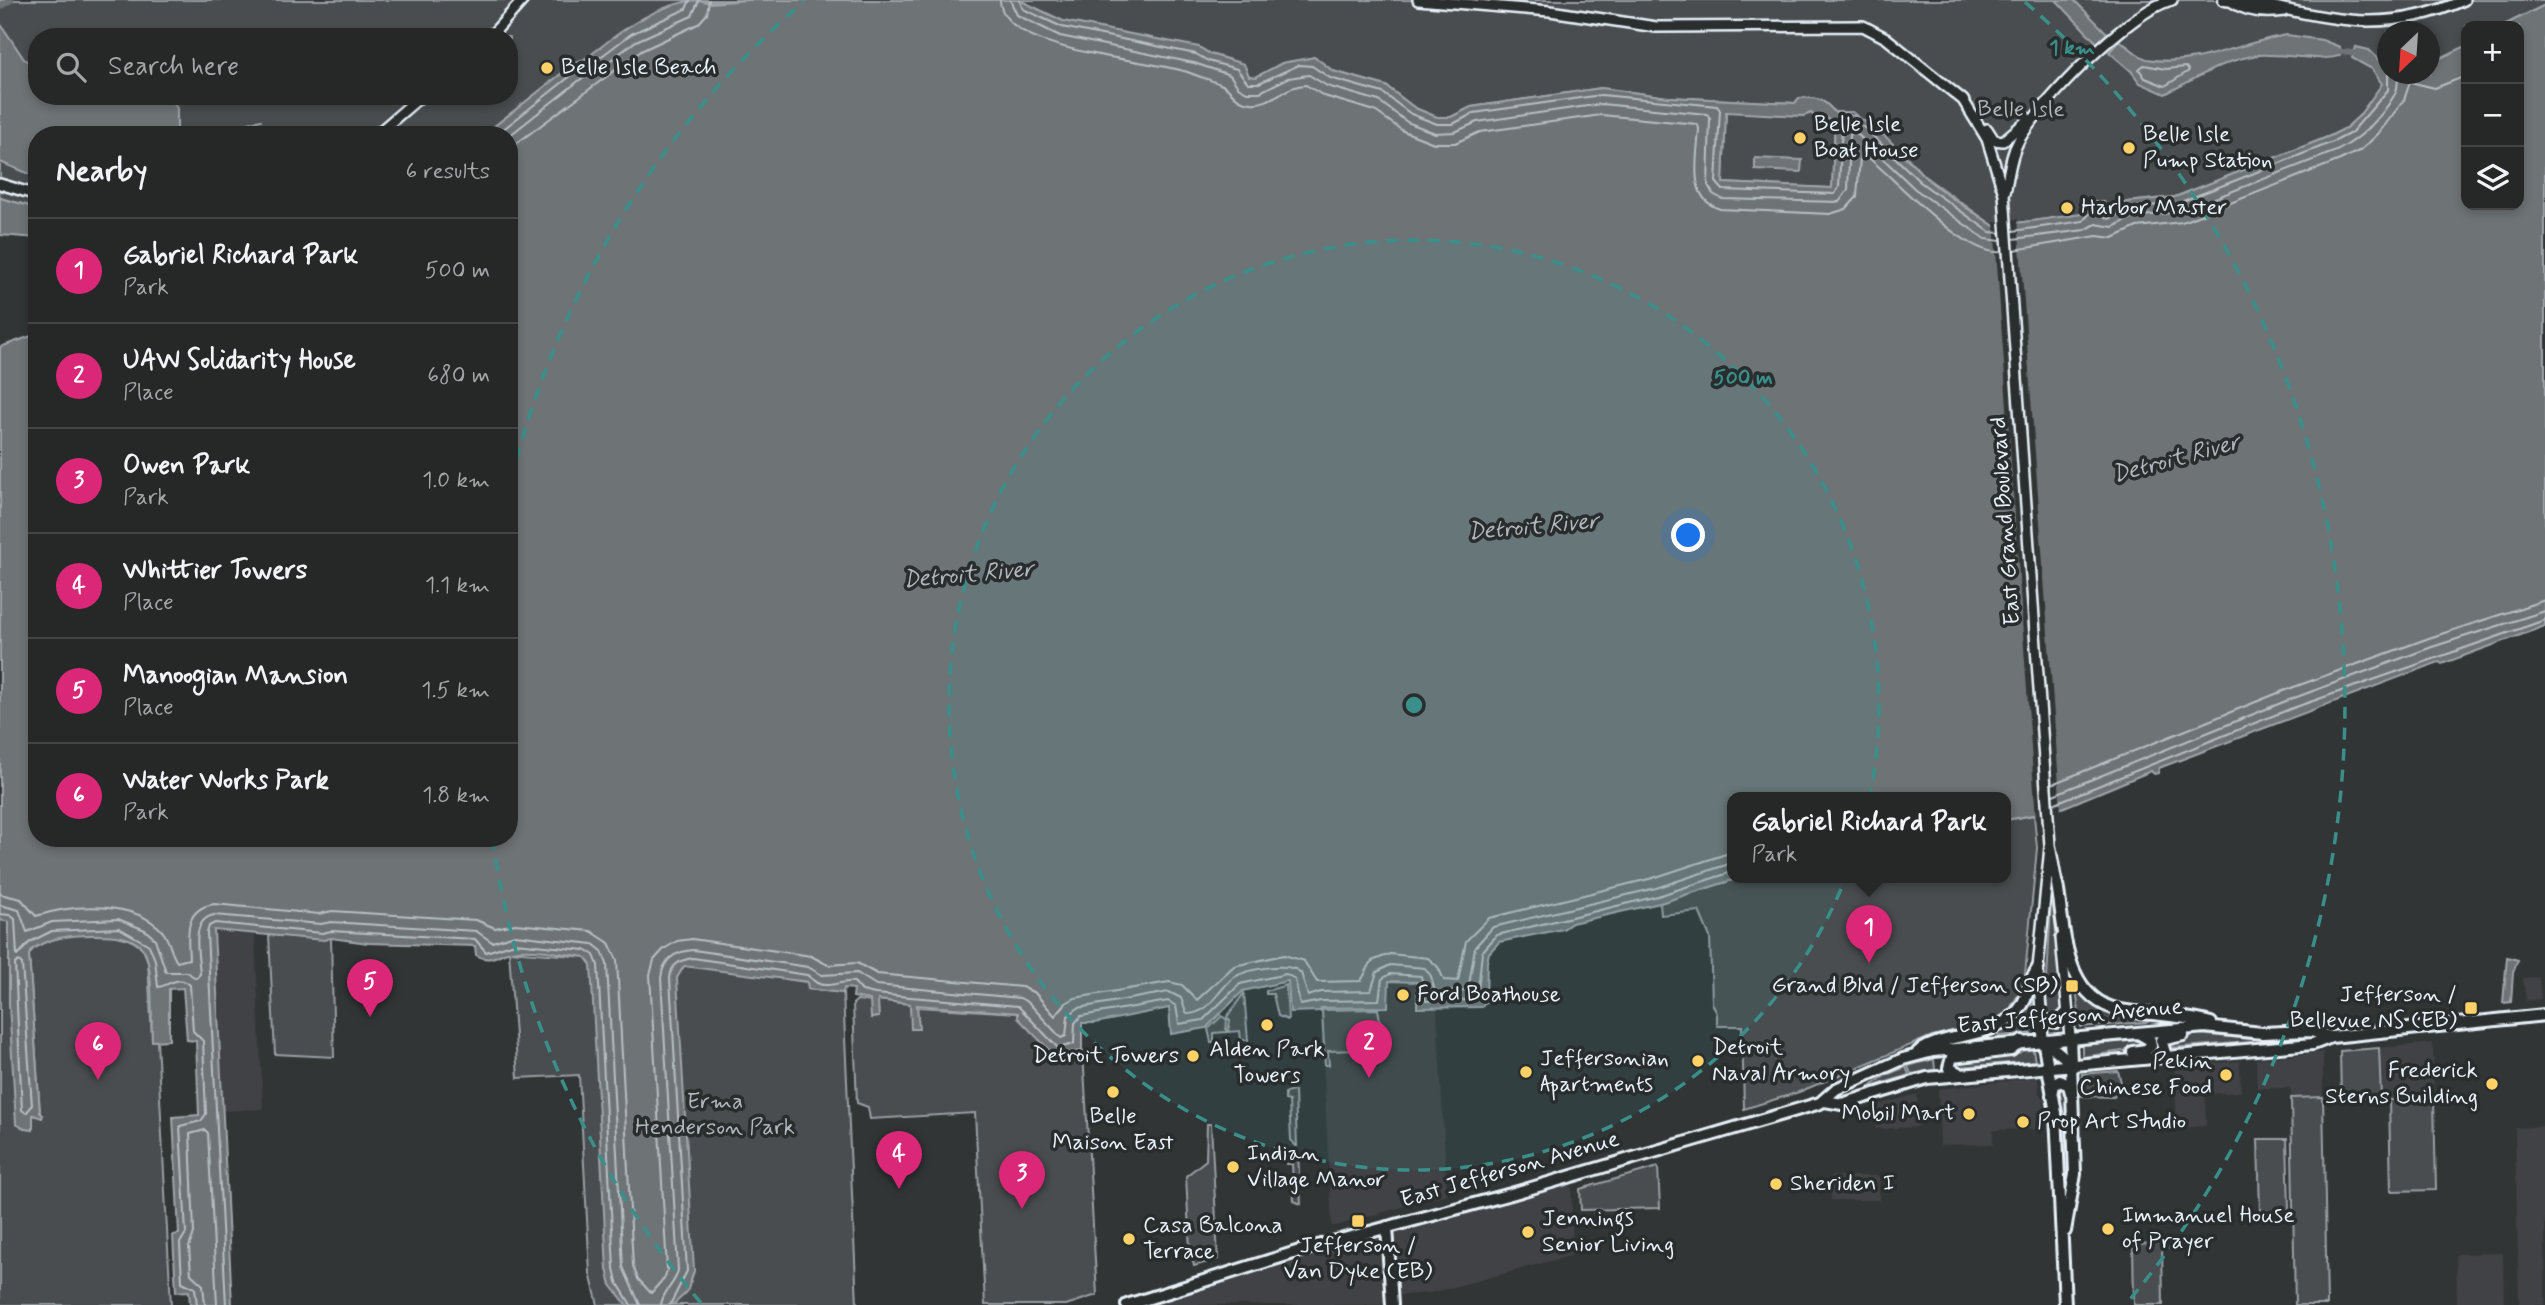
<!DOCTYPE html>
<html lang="en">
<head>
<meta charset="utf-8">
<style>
	:root { --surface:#262828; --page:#2e3030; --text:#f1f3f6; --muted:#a4a6a8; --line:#424445; --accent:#db2777 }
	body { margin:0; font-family:Mynerve,sans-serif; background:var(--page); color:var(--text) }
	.controls { position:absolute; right:21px; top:21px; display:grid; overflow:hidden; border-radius:14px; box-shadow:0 4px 10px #0003 }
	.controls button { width:63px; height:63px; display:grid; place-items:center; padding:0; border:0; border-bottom:2px solid var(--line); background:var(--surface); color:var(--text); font:35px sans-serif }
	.compass { position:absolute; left:2377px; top:21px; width:63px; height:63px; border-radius:50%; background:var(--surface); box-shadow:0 4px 10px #0003; rotate:205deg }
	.you { position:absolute; left:1689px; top:536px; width:24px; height:24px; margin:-18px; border:5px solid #fff; border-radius:50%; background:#1a73e8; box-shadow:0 0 0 10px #1a73e833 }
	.badge { display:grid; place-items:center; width:46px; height:46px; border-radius:50%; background:var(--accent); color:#fff; font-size:23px; font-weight:700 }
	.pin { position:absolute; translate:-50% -58px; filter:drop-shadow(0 2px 4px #0008) }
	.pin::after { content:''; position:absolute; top:37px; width:24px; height:21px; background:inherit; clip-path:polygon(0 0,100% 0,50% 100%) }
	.popup { position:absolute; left:1727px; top:792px; width:284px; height:91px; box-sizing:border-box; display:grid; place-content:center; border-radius:14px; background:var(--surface); filter:drop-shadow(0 2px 5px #0005); font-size:23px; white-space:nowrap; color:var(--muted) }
	.popup b { font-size:26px; color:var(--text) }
	.popup::after { content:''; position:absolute; left:50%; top:100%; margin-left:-14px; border:14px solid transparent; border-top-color:var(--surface) }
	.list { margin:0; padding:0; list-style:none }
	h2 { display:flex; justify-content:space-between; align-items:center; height:91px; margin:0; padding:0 28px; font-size:30px }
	h2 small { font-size:23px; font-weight:400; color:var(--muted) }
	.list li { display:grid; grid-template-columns:46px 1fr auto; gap:21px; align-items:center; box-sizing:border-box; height:105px; padding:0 28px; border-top:2px solid var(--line) }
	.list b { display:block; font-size:26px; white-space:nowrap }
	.list p { margin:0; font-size:23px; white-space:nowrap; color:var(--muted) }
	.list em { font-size:23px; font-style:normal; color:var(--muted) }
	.icon { flex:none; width:38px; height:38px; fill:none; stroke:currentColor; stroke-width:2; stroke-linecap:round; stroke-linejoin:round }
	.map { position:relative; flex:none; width:2545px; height:1305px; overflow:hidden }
	.search { position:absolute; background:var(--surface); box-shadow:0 4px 10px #0003; left:28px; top:28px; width:490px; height:77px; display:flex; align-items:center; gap:18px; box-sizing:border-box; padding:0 24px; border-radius:28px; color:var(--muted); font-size:26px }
	.panel { position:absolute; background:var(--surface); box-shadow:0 4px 10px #0003; left:28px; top:126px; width:490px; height:721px; border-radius:28px }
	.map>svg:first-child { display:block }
	.built { fill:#3f4244 }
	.green { fill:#494d4f; stroke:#989fa4; stroke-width:2; fill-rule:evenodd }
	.water { fill:#6e7376; stroke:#9fa5aa; stroke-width:2; fill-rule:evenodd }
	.pier { fill:#323536 }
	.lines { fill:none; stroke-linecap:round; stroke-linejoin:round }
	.shore { stroke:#b7bfc4; stroke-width:2 }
	.stream { stroke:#9fa5aa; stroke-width:2 }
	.canal { stroke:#6e7376; stroke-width:6 }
	.tertiary-casing { stroke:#e8f1f8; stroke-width:14 }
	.secondary-casing { stroke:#e8f1f8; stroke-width:16 }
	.tertiary { stroke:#2a2d2e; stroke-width:9 }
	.secondary { stroke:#2a2d2e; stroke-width:10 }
	.ring { fill:none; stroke:#3a8f8a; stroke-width:3.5; stroke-dasharray:12 9 }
	.poi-dot { fill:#ffd166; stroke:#2a2d2e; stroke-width:2.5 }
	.labels { text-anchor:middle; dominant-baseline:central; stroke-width:7; stroke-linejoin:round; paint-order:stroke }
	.poi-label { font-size:23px; fill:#e8f1f8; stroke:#2a2d2e; text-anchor:start }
	.park-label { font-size:23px; fill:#b0b8bd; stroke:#2a2d2e }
	.street-label { font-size:23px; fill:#e8f1f8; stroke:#2a2d2e }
	.water-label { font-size:24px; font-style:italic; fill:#b1b8be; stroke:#2a2d2e }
	.centre { fill:#3a8f8a; stroke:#2a2d2e; stroke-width:3.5 }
	.ring-label { font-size:21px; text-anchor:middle; font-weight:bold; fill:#3a8f8a; stroke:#2a2d2e; stroke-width:7; stroke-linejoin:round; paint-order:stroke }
</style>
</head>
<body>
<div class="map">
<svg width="2545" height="1305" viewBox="0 0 2545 1305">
	<rect width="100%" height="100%" fill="#323536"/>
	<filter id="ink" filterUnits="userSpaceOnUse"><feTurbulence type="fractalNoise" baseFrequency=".0143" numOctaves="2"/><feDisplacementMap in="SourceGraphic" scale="14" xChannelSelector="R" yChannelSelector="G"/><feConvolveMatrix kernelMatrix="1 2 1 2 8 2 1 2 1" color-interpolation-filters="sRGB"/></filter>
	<g filter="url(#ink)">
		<!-- built -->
		<path class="built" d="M214 930 255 934 263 1109 223 1111Z
			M2539 977 2541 999 2526 1001 2523 978Z
			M1389 981H1417V1008H1437L1447 1194 1332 1227 1320 1008 1388 1007Z
			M2433 1043 2434 1099 2381 1100 2379 1048Z
			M2323 1052V1097L2291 1098 2290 1088H2257L2256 1059Z
			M2240 1061 2241 1092 2205 1094 2206 1126 2177 1128 2174 1066Z
			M2038 1077 2039 1093 2044 1100V1129L1993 1130V1144L1940 1145 1938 1089Z
			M1917 1094 1918 1127 1876 1129 1874 1106Z
			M2545 1126V1305H2519L2515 1128Z
			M1571 1175 1573 1255 1431 1293 1392 1296V1305H1127Z
			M1831 1176H1879V1200H1831Z
			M2503 1253 2504 1305H2457L2456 1254Z"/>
		<!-- green -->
		<path class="green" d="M0 0H748C708 3 685 0 648 17 632 24 584 63 575 63L483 135H37V208L0 198ZM37 37H509V96H37Z
			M1019 0H2545V5L2502 26H2466V46L2430 63V32H2388V74H2404L2386 80 2359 116 2346 128 2330 136 2175 197 2128 202 2107 212 2082 202 2083 214 1994 226 1924 176 1908 158 1852 112H1834C1825 99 1815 97 1799 98L1795 103 1668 97 1601 88 1471 107 1451 117H1437L1415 108 1386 86 1333 71 1315 57 1282 63 1256 77 1249 76 1243 64 1210 54 1199 48 1063 21Z
			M1726 111 1803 116 1812 113 1814 116 1835 120 1832 188 1723 183Z
			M2034 815 2037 848 2024 985 2008 1012 1992 1023 1932 1036 1799 1092 1744 1109 1742 1026H1717V1014L1712 1003 1710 937 1699 911 1661 915 1660 903 1742 877H2006V820Z
			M2052 886 2063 1013 2059 1018H2051L2048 1015 2046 999Z
			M0 920 9 921 12 1047 33 1115 40 1113 29 955C38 935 97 930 118 936 127 938 137 943 143 949L148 962 152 1040 157 1041 171 1305H0Z
			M269 935 331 938 334 1057 275 1054Z
			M509 951 692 965 808 982V989L843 993 857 1305H598L590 1273 579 1075 518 1078Z
			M2075 981 2081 990 2149 1017 2148 1022 2081 1027Z
			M1286 985 1288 1020 1278 1016 1273 994H1266V991Z
			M1244 993 1248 1040H1241L1240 1031 1228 1032 1230 1021 1227 1017Z
			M2030 998H2032L2035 1031 2018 1016Z
			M857 1000 871 1002V1018L877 1000 910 1004 912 1029 918 1028 917 1007 1018 1013 1054 1055 1083 1051 1097 1295 1066 1305H985L975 1113 870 1119 868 1107 857 1103 853 1004Z
			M1378 1009 1385 1049 1328 1051 1329 1065H1325L1322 1010Z
			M1222 1016 1227 1020 1226 1032 1214 1033V1042H1211L1208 1029Z
			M2016 1019 2031 1033 1999 1036 1996 1032Z
			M2197 1034 2253 1039V1042L2167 1048V1041Z
			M2141 1040 2146 1043 2143 1048 2082 1057V1045Z
			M2379 1048 2381 1098H2341L2340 1051Z
			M2033 1049 2035 1061 1959 1067 1954 1063Z
			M1934 1059 1935 1070 1911 1074 1908 1066Z
			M1906 1067 1909 1075 1868 1088 1886 1075Z
			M2118 1071 2122 1086 2116 1089 2114 1097 2081 1096 2082 1074Z
			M2062 1085 2066 1090 2065 1175 2057 1087Z
			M1295 1091 1297 1146H1296L1291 1140 1289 1101 1285 1100V1093Z
			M2323 1097 2327 1305H2295L2291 1098Z
			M2434 1099 2436 1190 2391 1191 2389 1100Z
			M1207 1124H1211L1218 1259 1194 1266 1190 1250 1186 1176 1206 1160Z
			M2258 1139H2287L2289 1210 2260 1212Z
			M1286 1154H1298L1301 1204 1294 1201 1292 1164H1286Z
			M1658 1167 1660 1208 1581 1210 1580 1189Z
			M2162 1243 2163 1305H2134L2133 1244Z"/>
		<!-- water -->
		<path class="water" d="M699 0 710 3 748 0H1019L1063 21 1199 47 1210 54 1244 64 1249 76 1256 77 1282 63 1315 57 1333 71 1386 86 1415 108 1437 117H1451L1471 107 1601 88 1668 97 1795 103 1799 98C1815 97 1825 99 1834 112 1874 113 1897 151 1924 176 1944 195 1971 210 1994 226L2083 214 2082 202H2104L2108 212 2127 202 2175 197 2330 136 2346 128 2359 116 2382 84 2372 69 2352 58 2356 47 2369 50 2387 67 2388 74 2397 76 2430 74V63L2466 46V205H2519V26H2502L2545 5V626L2442 664 2439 662 2159 768V773L2154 774 2151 771 2055 811 2006 820V797H1732V877H1742L1660 903 1572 923 1563 929 1499 942 1489 953 1487 962 1486 1002 1481 1007 1417 1008V982L1389 981 1388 1007 1321 1008 1320 1011 1290 1012 1288 981 1243 991 1206 1028 1171 1034 1169 1008 1095 1023H1082V1051L1054 1055 1018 1018V1013L917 1005 919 1029H911L910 1004 878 1000 879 1017 871 1018 870 1000 853 997 854 989 844 988 843 993 808 989 807 982 684 966 677 978 694 1271 687 1292 673 1305H627L611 1285 607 1269 591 965 585 957C563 954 534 947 512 951 498 953 491 964 476 955L475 946 368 943 331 938 324 940 214 930 232 1305H190L189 1291 176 1292 173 1235 179 1234 173 1117 199 1115 196 1041 187 1040 183 988 169 989V1040L152 1041C151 1020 154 965 143 949 132 934 108 935 92 935 69 935 49 938 31 950L29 955 40 1113 43 1115 42 1118 33 1115V1130L25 1129 16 1124 9 1004V922L0 920V347L37 334V838H509V135H483L575 63H581C613 36 655 3 699 0ZM1726 112 1803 116 1811 113 1814 116 1835 120 1832 188 1723 183Z
			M2056 0H2074L2107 33 2097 43Z
			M0 23 24 59 37 67V96H171L177 108V135H37V177L0 162Z
			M2287 35 2322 40 2340 47V55C2328 63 2278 53 2259 55 2224 59 2194 80 2165 94L2140 83 2131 71 2109 52 2119 41C2129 46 2138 57 2147 59 2196 68 2240 42 2287 35Z
			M1755 158 1802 160 1801 172 1755 170Z
			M0 198 37 208V238L0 235Z
			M2507 957 2518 960 2513 973 2511 1002 2503 1003Z"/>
		<!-- pier -->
		<path class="pier" d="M2018 219 2061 812 2036 818 1994 222Z"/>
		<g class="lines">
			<!-- shore -->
			<path class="shore" d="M1000 0C1001 54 1150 58 1190 73 1200 77 1211 80 1220 84 1233 89 1232 101 1251 103 1272 105 1285 85 1306 85L1324 96 1375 111 1403 131 1434 143H1455L1480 132 1601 115 1697 124 1699 128C1698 155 1686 199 1720 209L1830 214 1846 209 1857 197 1860 157 1864 154C1894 177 1964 257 2002 252
				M1010 0 1017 15 1060 36 1194 63 1230 75 1238 87 1247 92H1260L1288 78 1309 75 1327 86 1379 101 1407 122 1435 133 1455 132 1477 122 1601 104 1707 114 1710 118 1708 185 1713 194 1722 199 1839 202 1848 190 1850 135 1855 132 1915 189 1985 239 2001 241
				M1019 0 1023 9 1062 27 1196 54 1208 61 1237 69 1248 83H1259L1299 65 1312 66 1330 78 1383 93 1411 114 1437 124H1453L1474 113 1601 95 1717 106 1720 110 1716 182 1723 190 1835 194 1839 187 1842 122 1850 119 1866 129 1920 182 1990 232 2001 233
				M2144 65 2166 69 2186 67 2189 71 2165 86 2145 78 2139 69Z
				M496 135 577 71 586 68 631 34 686 9 690 0
				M509 136 581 79 591 75 636 41 692 16 699 0
				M509 149 641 51 698 24 707 14 709 0
				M2013 231 2083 221 2093 210 2109 219 2130 208 2178 203 2333 142 2351 133 2388 90V72
				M2013 239 2085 230 2096 224 2113 227 2133 217 2179 212 2336 151C2361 139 2381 118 2395 94 2399 87 2396 80 2400 74
				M2014 250 2097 236 2113 238 2137 227 2182 222 2340 160 2361 150 2378 134 2404 100 2410 82 2435 88 2466 76
				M2052 784 2283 691 2429 638 2545 600
				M2053 795 2286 701 2432 647 2545 611
				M2053 804 2290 709 2545 620
				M0 894 21 899 36 916C72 904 136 900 163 932 170 941 171 954 177 962L189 959C188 936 183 909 214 904L319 914 332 911 476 920 495 928 515 924 591 931 609 943 617 960 633 1266 638 1279 651 1293 665 1277 667 1269 650 975 654 960 664 949 677 941 692 939 811 956 828 965 857 963 877 974 1022 987 1035 993 1055 1016 1066 1003 1075 998 1169 982 1182 985 1197 1000 1234 966 1284 955 1304 961 1317 982 1361 981 1372 961 1390 954 1428 958 1438 967 1444 980 1458 981 1466 941 1489 918 1653 878 1732 852
				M0 905 19 910 27 932 52 922 118 919 145 930 155 939 166 972H186L196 978 200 974C199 955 189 920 214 915L321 924 331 922 476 931 492 942 515 935 593 944 602 951 607 964 623 1267 640 1305
				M0 914 10 915 15 919 17 956 30 942 52 931 119 928 149 945 155 960 158 987C168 986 179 974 190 985L193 1031 203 1041 206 1114 201 1121 180 1126 186 1233 180 1243 182 1282 195 1288 197 1305
				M19 961 22 964 32 1106 26 1113 22 1110 15 964Z
				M205 1305 203 1285 191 1274 189 1247 194 1233 190 1134 205 1130 208 1133 217 1305
				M226 1305 207 933 209 926 215 923 322 933 331 931 475 939 486 952 515 943 585 950 594 955 598 965 614 1268 617 1282 631 1305
				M661 1305C662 1291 676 1284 678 1270L661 978C663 959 675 951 694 950L808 967 822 975 857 973 876 985 1020 998 1029 1003 1061 1038 1066 1036 1068 1016 1078 1008 1169 992 1181 998 1187 1014C1210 1014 1217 991 1233 978 1246 969 1290 961 1301 973L1308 996 1321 992 1371 991 1377 972 1390 965 1425 968 1431 976 1435 992 1468 991 1475 947 1493 927 1656 888 1732 863
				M670 1305 687 1271 670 978C671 964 680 960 693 958L807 975C811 977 813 981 817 983 829 989 842 980 854 982L862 991 875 994 1018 1006 1058 1048 1074 1044 1075 1023 1081 1016 1168 1001 1176 1006 1179 1024 1203 1020 1240 984 1286 974 1295 979 1300 1005 1321 1001 1379 1000 1382 979 1390 974 1421 976 1426 1001 1477 1000 1482 952 1497 935 1658 896 1732 872"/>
			<!-- stream -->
			<path class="stream" d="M199 135 261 120"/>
			<!-- canal -->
			<path class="canal" d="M1 6 11 0
				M2335 51 2359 54"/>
			<!-- tertiary casing -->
			<g class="tertiary-casing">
				<path id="tertiary" d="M1418 0 1550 11 1656 27 1863 26 1886 38 1963 100 1987 139 2004 194 2050 845 2058 889
					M2223 0C2239 3 2255 2 2271 6 2342 23 2395 31 2464 0
					M2232 2C2247 12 2266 14 2284 11
					M490 37 523 0
					M1987 129 1994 140 2003 141 2029 119
					M376 135 421 96
					M0 184 37 195
					M2005 192C2009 175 2010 156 2019 140 2041 102 2130 10 2172 0
					M2061 938 2070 1037
					M2040 1013 2047 1021 2056 1023 2067 1012
					M2043 1039 2038 968 2050 847"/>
			</g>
			<!-- secondary casing -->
			<g class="secondary-casing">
				<path id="secondary" d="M2057 884C2065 930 2063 998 2120 1010 2151 1015 2182 1015 2211 1023
					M2043 1039 2056 1113 2065 1305
					M2043 1039 2072 1064
					M1918 1052C1948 1031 1991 1040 2017 1012 2029 999 2028 982 2038 968
					M2133 1052 2146 1050 2151 1046 2150 1040 2138 1033
					M2166 1056 2161 1040 2183 1035
					M1960 1074 1949 1068 1952 1057 2011 1050 2022 1041
					M2052 1095 2054 1085 2060 1081 2069 1085 2071 1093
					M1825 1101 1842 1104 1927 1078 2313 1044 2331 1037 2545 1015
					M1387 1227 1392 1305
					M2065 1231 2075 1174 2070 1037
					M1127 1305 1303 1250 1511 1194 1820 1103 1836 1089 1903 1059 1933 1051 2205 1027 2262 1033 2311 1031 2331 1037"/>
			</g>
			<!-- tertiary -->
			<use href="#tertiary" class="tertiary"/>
			<!-- secondary -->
			<use href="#secondary" class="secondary"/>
		</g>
	</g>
	<!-- distance rings -->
	<circle cx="1414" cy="705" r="465" fill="#3a8f8a" fill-opacity=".12"/>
	<g class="ring">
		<circle cx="1414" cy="705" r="465"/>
		<path d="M701 1303A931 931 0 0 1 493 843M511 480A931 931 0 0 1 803 2M2025 2A931 931 0 0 1 2127 1303"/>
	</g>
	<!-- markers -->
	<g class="poi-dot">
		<circle cx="547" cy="68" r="7"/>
		<circle cx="1800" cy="138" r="7"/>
		<circle cx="2129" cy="148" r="7"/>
		<circle cx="2067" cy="208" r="7"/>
		<rect x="2065" y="979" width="14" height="14" rx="3.5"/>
		<circle cx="1403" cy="995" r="7"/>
		<rect x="2464" y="1001" width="14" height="14" rx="3.5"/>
		<circle cx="1267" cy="1025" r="7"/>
		<circle cx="1193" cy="1056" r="7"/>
		<circle cx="1698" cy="1061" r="7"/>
		<circle cx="1526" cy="1072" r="7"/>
		<circle cx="2226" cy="1075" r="7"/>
		<circle cx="2492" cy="1084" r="7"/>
		<circle cx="1113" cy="1092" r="7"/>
		<circle cx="1969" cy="1114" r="7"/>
		<circle cx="2023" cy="1122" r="7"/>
		<circle cx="1233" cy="1167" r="7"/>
		<circle cx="1776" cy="1184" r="7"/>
		<rect x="1351" y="1214" width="14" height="14" rx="3.5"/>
		<circle cx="2108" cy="1229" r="7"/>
		<circle cx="1528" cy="1232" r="7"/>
		<circle cx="1129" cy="1239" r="7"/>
	</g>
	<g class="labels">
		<!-- poi labels -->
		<g class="poi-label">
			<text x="561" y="68">Belle Isle Beach</text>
			<text x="1814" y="125">Belle Isle<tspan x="1814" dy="26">Boat House</tspan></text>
			<text x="2143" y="135">Belle Isle<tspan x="2143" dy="26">Pump Station</tspan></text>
			<text x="2081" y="208">Harbor Master</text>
			<text x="2058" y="986" text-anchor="end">Grand Blvd / Jefferson (SB)</text>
			<text x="1417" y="995">Ford Boathouse</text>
			<text x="2457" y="995" text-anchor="end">Jefferson /<tspan x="2457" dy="26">Bellevue NS (EB)</tspan></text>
			<text x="1712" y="1048">Detroit<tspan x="1712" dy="26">Naval Armory</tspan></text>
			<text x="1267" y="1050" text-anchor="middle">Alden Park<tspan x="1267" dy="26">Towers</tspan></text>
			<text x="1179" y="1056" text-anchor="end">Detroit Towers</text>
			<text x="1540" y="1059">Jeffersonian<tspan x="1540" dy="26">Apartments</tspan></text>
			<text x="2212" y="1062" text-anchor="end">Pekin<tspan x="2212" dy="26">Chinese Food</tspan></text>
			<text x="2478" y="1071" text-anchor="end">Frederick<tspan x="2478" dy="26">Sterns Building</tspan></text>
			<text x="1955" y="1114" text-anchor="end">Mobil Mart</text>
			<text x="1113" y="1117" text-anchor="middle">Belle<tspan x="1113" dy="26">Maison East</tspan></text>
			<text x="2037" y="1122">Prop Art Studio</text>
			<text x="1247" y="1154">Indian<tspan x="1247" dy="26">Village Manor</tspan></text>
			<text x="1790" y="1184">Sheriden I</text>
			<text x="2122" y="1216">Immanuel House<tspan x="2122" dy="26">of Prayer</tspan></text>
			<text x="1542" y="1219">Jennings<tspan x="1542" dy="26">Senior Living</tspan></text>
			<text x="1143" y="1226">Casa Balcona<tspan x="1143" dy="26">Terrace</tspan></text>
			<text x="1358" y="1246" text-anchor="middle">Jefferson /<tspan x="1358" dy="26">Van Dyke (EB)</tspan></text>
		</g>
		<!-- park labels -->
		<g class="park-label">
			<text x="2021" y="110">Belle Isle</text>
			<text x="715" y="1102">Erma<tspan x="715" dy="26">Henderson Park</tspan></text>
		</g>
		<!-- street labels -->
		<g class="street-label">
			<text transform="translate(2006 521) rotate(-94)">East Grand Boulevard</text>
			<text transform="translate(2070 1017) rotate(-5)">East Jefferson Avenue</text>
			<text transform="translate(1510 1170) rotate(-16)">East Jefferson Avenue</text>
		</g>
		<!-- water labels -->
		<g class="water-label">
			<text transform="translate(2176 459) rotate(-15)">Detroit River</text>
			<text transform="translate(1533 527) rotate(-5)">Detroit River</text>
			<text transform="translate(968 575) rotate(-5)">Detroit River</text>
		</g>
	</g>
	<circle cx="1414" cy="705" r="10" class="centre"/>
	<g class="ring-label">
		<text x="2072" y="54">1 km</text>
		<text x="1743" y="384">500 m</text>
	</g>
</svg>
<div class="controls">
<button>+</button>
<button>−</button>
<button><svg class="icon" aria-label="layers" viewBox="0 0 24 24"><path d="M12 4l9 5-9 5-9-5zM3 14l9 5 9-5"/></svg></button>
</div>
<svg class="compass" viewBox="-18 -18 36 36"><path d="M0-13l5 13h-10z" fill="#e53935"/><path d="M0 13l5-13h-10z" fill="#a4a6a8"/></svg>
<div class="you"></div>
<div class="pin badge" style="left:1869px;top:963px">1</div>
<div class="popup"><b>Gabriel Richard Park</b>Park</div>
<div class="pin badge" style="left:1369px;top:1078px">2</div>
<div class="pin badge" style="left:1022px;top:1209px">3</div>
<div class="pin badge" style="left:899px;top:1189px">4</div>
<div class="pin badge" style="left:370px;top:1017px">5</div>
<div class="pin badge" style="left:98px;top:1080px">6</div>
<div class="search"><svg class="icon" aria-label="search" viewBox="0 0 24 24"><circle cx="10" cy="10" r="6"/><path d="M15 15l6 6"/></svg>Search here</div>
<section class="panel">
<h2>Nearby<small>6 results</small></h2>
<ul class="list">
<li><span class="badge">1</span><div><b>Gabriel Richard Park</b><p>Park</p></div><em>500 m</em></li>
<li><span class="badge">2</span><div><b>UAW Solidarity House</b><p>Place</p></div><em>680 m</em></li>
<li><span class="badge">3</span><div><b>Owen Park</b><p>Park</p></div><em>1.0 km</em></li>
<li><span class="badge">4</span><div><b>Whittier Towers</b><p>Place</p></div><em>1.1 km</em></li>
<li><span class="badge">5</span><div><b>Manoogian Mansion</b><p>Place</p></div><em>1.5 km</em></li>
<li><span class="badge">6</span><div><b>Water Works Park</b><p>Park</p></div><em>1.8 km</em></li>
</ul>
</section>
</div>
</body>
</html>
